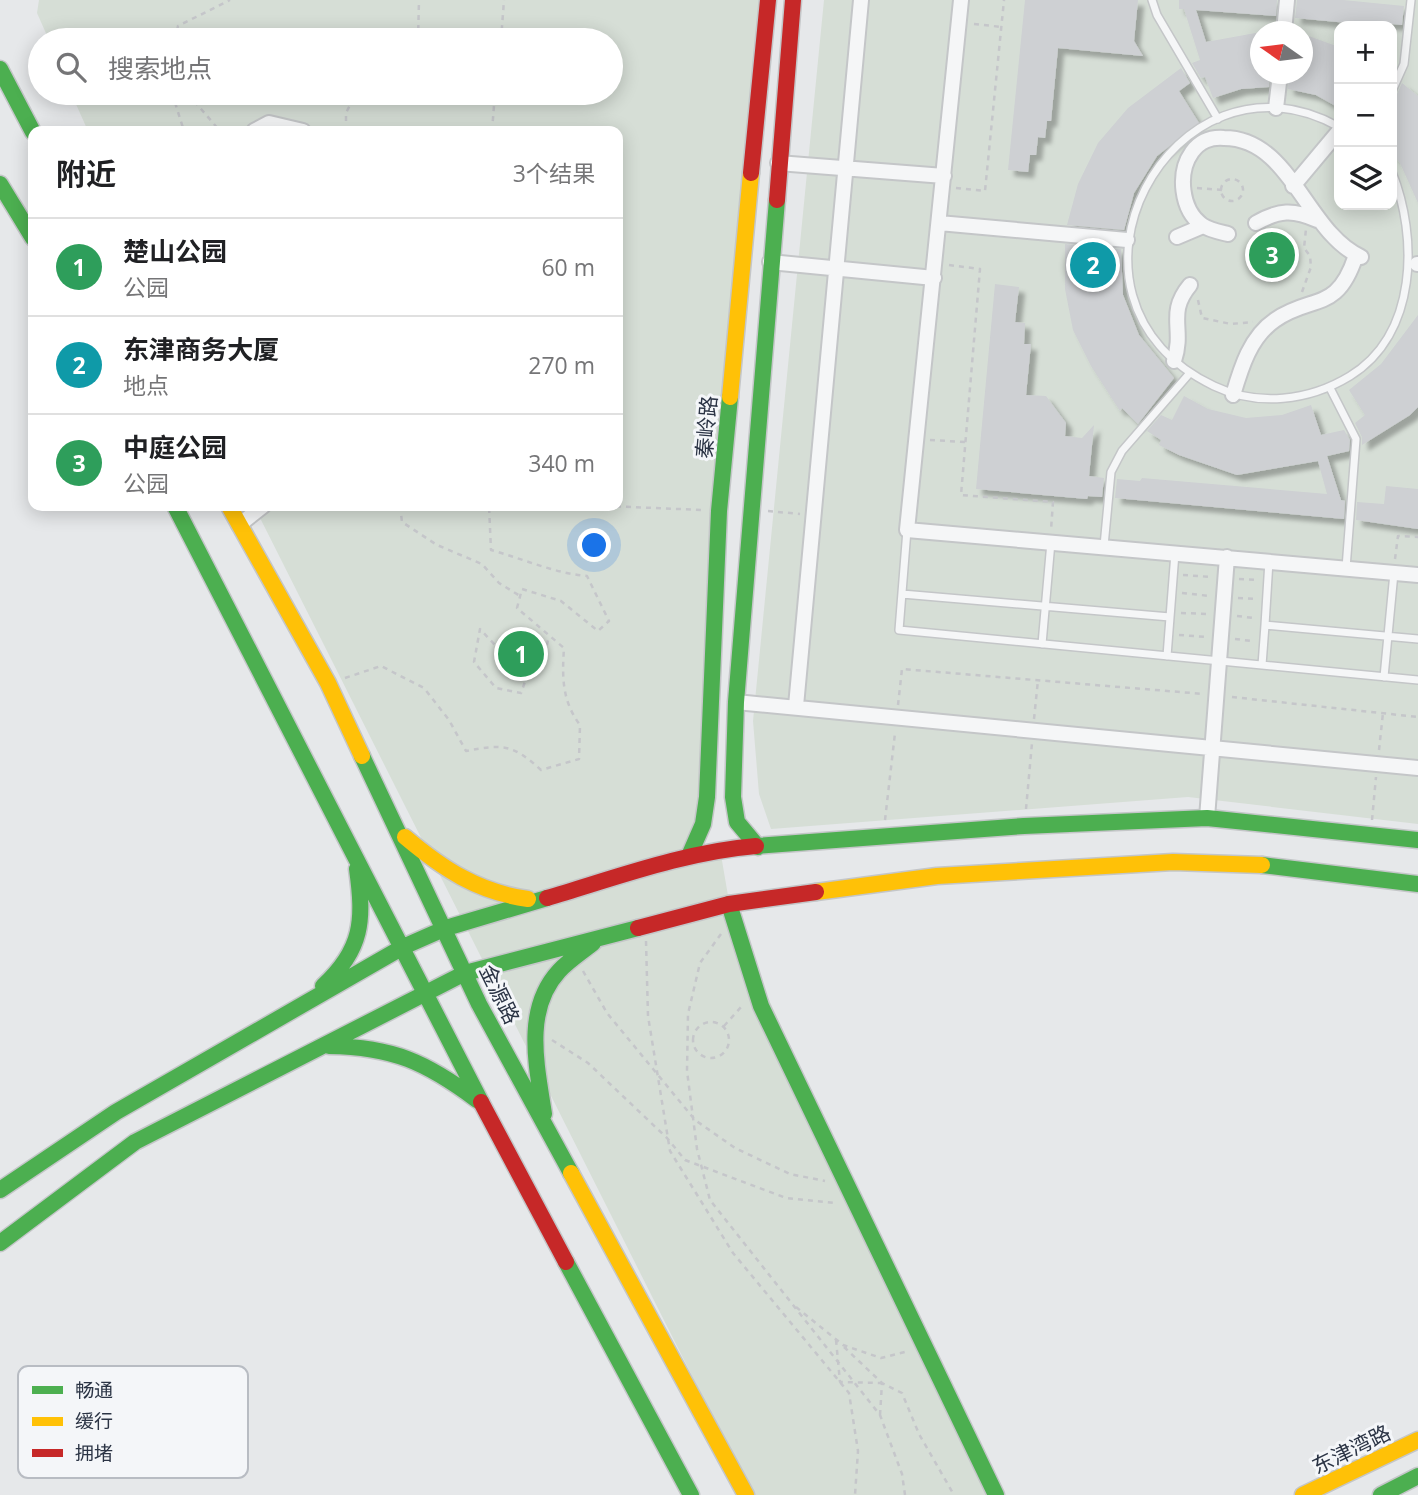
<!DOCTYPE html>
<html lang="zh">
<head>
<meta charset="utf-8">
<style>
	:root { --surface:#fff; --page:#f6f6f6; --text:#202124; --muted:#757577; --line:#e0e0e0; --accent:#6c737f }
	body { margin:0; font-family:"Open Sans","Noto Sans SC",sans-serif; background:var(--page); color:var(--text) }
	.controls { position:absolute; right:21px; top:21px; display:grid; overflow:hidden; border-radius:14px; box-shadow:0 4px 18px #0003 }
	.controls button { width:63px; height:63px; display:grid; place-items:center; padding:0; border:0; border-bottom:2px solid var(--line); background:var(--surface); color:var(--text); font:35px sans-serif }
	.compass { position:absolute; left:1250px; top:21px; width:63px; height:63px; border-radius:50%; background:var(--surface); box-shadow:0 4px 18px #0003; rotate:284deg }
	.you { position:absolute; left:595px; top:546px; width:24px; height:24px; margin:-18px; border:5px solid #fff; border-radius:50%; background:#1a73e8; box-shadow:0 0 0 10px #1a73e833 }
	.badge { display:grid; place-items:center; width:46px; height:46px; border-radius:50%; background:var(--accent); color:#fff; font-size:23px; font-weight:700 }
	.pin { position:absolute; translate:-50% -50%; border:4px solid #fff; box-shadow:0 2px 7px #0006 }
	.list { margin:0; padding:0; list-style:none }
	h2 { display:flex; justify-content:space-between; align-items:center; height:91px; margin:0; padding:0 28px; font-size:30px }
	h2 small { font-size:23px; font-weight:400; color:var(--muted) }
	.list li { display:grid; grid-template-columns:46px 1fr auto; gap:21px; align-items:center; box-sizing:border-box; height:98px; padding:0 28px; border-top:2px solid var(--line) }
	.list b { display:block; font-size:26px; white-space:nowrap }
	.list p { margin:0; font-size:23px; white-space:nowrap; color:var(--muted) }
	.list em { font-size:23px; font-style:normal; color:var(--muted) }
	.icon { flex:none; width:38px; height:38px; fill:none; stroke:currentColor; stroke-width:2; stroke-linecap:round; stroke-linejoin:round }
	.map { position:relative; flex:none; width:1418px; height:1495px; overflow:hidden }
	.search { position:absolute; background:var(--surface); box-shadow:0 4px 18px #0003; left:28px; top:28px; width:595px; height:77px; display:flex; align-items:center; gap:18px; box-sizing:border-box; padding:0 24px; border-radius:38px; color:var(--muted); font-size:26px }
	.panel { position:absolute; background:var(--surface); box-shadow:0 4px 18px #0003; left:28px; top:126px; width:595px; height:385px; border-radius:14px }
	.map>svg:first-child { display:block }
	.green { fill:#d6ded6; fill-rule:evenodd }
	.building { fill:#ced0d3; filter:url(#shadow) }
	.lines { fill:none; stroke-linecap:round; stroke-linejoin:round }
	.lane-casing { stroke:#c4c6c8; stroke-width:10 }
	.street-casing { stroke:#c4c6c8; stroke-width:18 }
	.fast-casing { stroke:#c4c6c8; stroke-width:19 }
	.slow-casing { stroke:#c4c6c8; stroke-width:19 }
	.jam-casing { stroke:#c4c6c8; stroke-width:19 }
	.path { stroke:#c5c6ca; stroke-width:2.5; stroke-dasharray:5 5; stroke-linecap:butt }
	.lane { stroke:#f5f6f7; stroke-width:7 }
	.street { stroke:#f5f6f7; stroke-width:14 }
	.fast { stroke:#4caf50; stroke-width:16 }
	.slow { stroke:#ffc107; stroke-width:16 }
	.jam { stroke:#c62828; stroke-width:16 }
	.labels { text-anchor:middle; dominant-baseline:central; stroke-width:6; stroke-linejoin:round; paint-order:stroke }
	.street-label { font-size:21px; fill:#2b3445; stroke:#f4f6f9 }
	.key { fill:#f4f6f9; stroke:#b8bcc3; stroke-width:2 }
	.key-label { font-size:19px; fill:#2b3445 }
</style>
</head>
<body>
<div class="map">
<svg width="1418" height="1495" viewBox="0 0 1418 1495">
	<defs>
		<filter id="shadow"><feDropShadow dx="6" dy="6" stdDeviation="2" flood-color="#0004"/></filter>
	</defs>
	<rect width="100%" height="100%" fill="#e6e8ea"/>
	<!-- green -->
	<path class="green" d="M39 0H768L719 511 707 797 689 855 720 849 732 919 996 1495H752L254 506H618V131H88L71 93H611V40H49L37 13Z
		M824 0H1418V824L1188 797 771 829 759 794 753 721ZM1339 26H1392V205H1339ZM1260 32H1302V74H1260Z"/>
	<!-- building -->
	<path class="building" d="M1025 0H1138L1134 41 1143 56 1058 48 1051 121H1047L1045 138 1038 137 1036 155H1030L1028 172 1008 170Z
		M1179 0H1277L1276 16 1196 10 1206 42 1261 32V74H1270L1269 87 1241 89 1213 98 1205 77 1201 78 1192 63 1200 60 1184 9H1179Z
		M1297 0H1343L1404 6 1402 25 1381 23 1380 26 1295 18Z
		M1303 34 1339 47V108L1316 95 1288 89 1289 74H1303Z
		M1181 68 1190 83 1179 91 1199 123 1157 156 1134 193 1124 230 1067 225 1078 184 1098 143 1128 108Z
		M1402 83 1418 96V203L1400 163 1392 153V97L1397 94Z
		M1065 244 1121 249 1123 295 1139 335 1174 378 1138 424 1122 408 1120 411 1091 366 1073 330 1065 289Z
		M995 284 1019 287 1015 322 1025 323 1024 344H1031L1026 395 1046 396 1066 423 1065 436 1082 438 1094 425 1089 476 1104 478 1102 497 1088 496 1087 499 976 489Z
		M1418 315V407L1410 415 1362 445V437L1355 423 1365 415 1349 390 1381 364Z
		M1184 396 1208 409 1246 418 1282 415 1311 405 1321 435 1344 430 1350 440 1349 451 1327 456 1341 500 1345 501 1344 519 1115 498 1117 479 1140 481 1142 478 1327 494 1318 461 1237 475 1179 455 1159 445 1161 440 1147 431 1161 415 1172 420Z
		M1386 486 1418 489V529L1356 520 1357 502 1384 504Z"/>
	<g class="lines">
		<!-- lane casing -->
		<g class="lane-casing">
			<path id="lane" d="M1152 0 1157 15 1218 119
				M1392 91 1404 64 1411 0
				M1339 127C1173 34 1030 298 1214 386 1258 407 1309 401 1350 376 1418 334 1418 237 1392 172
				M1330 388 1356 439 1346 568
				M907 530 899 630 1418 680
				M1104 546 1111 472 1122 451 1189 374
				M1269 561 1265 625 1418 639
				M902 594 1170 617
				M1042 644 1051 542
				M1167 656 1175 553
				M1262 665 1265 625
				M1384 677 1394 573"/>
		</g>
		<!-- street casing -->
		<g class="street-casing">
			<path id="street" d="M961 0 907 530 1418 575
				M1284 32 1287 0
				M1276 108 1280 74
				M254 131 269 123 303 131
				M778 163 944 176
				M1293 186 1339 131
				M939 223 1127 240
				M1256 223C1279 210 1293 209 1317 220
				M1228 234C1220 232 1209 230 1202 225 1181 210 1177 173 1192 152 1200 141 1210 137 1224 138 1291 138 1306 232 1361 257
				M1177 237 1203 226
				M770 262 934 278
				M1417 264H1418
				M1174 361C1185 328 1166 314 1190 285
				M1233 395C1241 368 1250 337 1275 320 1312 294 1337 314 1356 255
				M239 525 263 506
				M736 702 1418 768
				M796 706 861 0
				M1207 818 1227 557"/>
		</g>
		<!-- fast casing -->
		<g class="fast-casing">
			<path id="fast" d="M0 69 33 132
				M0 184 33 238
				M175 506 481 1102
				M362 756 479 1004 571 1173
				M756 846 1024 826 1207 818 1418 840
				M758 847 737 822 733 797 736 702 777 200
				M689 856 703 824 707 797 719 511 730 397
				M1262 865 1418 884
				M729 904 761 1006 996 1495
				M323 986C363 949 364 920 357 869
				M329 1046C393 1047 426 1062 477 1100
				M544 1114C537 1067 523 1010 559 971 569 960 582 952 593 943
				M0 1190 116 1112 403 947 446 928 547 898
				M0 1243 135 1142 465 973 638 928
				M566 1262 691 1495
				M1381 1495 1418 1476"/>
		</g>
		<!-- slow casing -->
		<g class="slow-casing">
			<path id="slow" d="M730 397 751 173
				M229 506 328 683 362 756
				M405 837C443 869 478 892 528 899
				M816 892 937 876 1173 862 1262 865
				M571 1173 746 1495
				M1303 1495 1418 1440"/>
		</g>
		<!-- jam casing -->
		<g class="jam-casing">
			<path id="jam" d="M751 173 768 0
				M777 200 793 0
				M547 898C615 878 684 852 756 846
				M638 928 729 904 816 892
				M481 1102 566 1262"/>
		</g>
		<!-- path -->
		<path class="path" d="M974 24 1002 27
			M175 40 178 26 230 0
			M418 40 419 0
			M501 40 504 0
			M172 93 184 131
			M174 101 195 102 220 131
			M346 131V113L356 93
			M492 131 495 93
			M1221 190a11 11 0 1 1 22 0a11 11 0 1 1-22 0Z
			M956 188 985 191 1004 0
			M1197 188 1222 190
			M949 265 980 269 961 495 1053 502 1051 530
			M1302 292 1311 267 1310 256 1304 248 1306 229
			M1198 300 1202 318 1231 324 1253 322
			M930 440 965 442
			M400 506 402 522 437 545 482 564 499 583 520 596
			M606 506 702 510
			M768 511 800 514
			M1395 559 1398 536 1418 537
			M1183 575 1212 577
			M1239 579 1257 580
			M1182 593 1210 596
			M1238 598 1256 599
			M1181 613 1209 614
			M1237 616 1254 618
			M1179 635 1207 637
			M1235 639 1252 641
			M508 659 480 629 474 662 496 688 521 693 526 679 508 659 514 646 545 653 549 636
			M345 678 381 666 424 688 449 720 466 751C502 744 513 744 541 770L579 759 580 725C562 701 562 677 564 648L517 608 522 589 561 601 598 631 609 621 587 576C553 573 524 559 491 550L489 506
			M1232 697 1418 717
			M898 705 902 669 1204 694
			M1034 719 1038 680
			M1379 750 1383 713
			M1026 809 1032 743
			M885 820 895 733
			M1372 820 1376 777
			M721 934 700 963 688 1014 687 1071 697 1149 710 1200 880 1415 902 1474 905 1495
			M646 941 648 1016 670 1151 733 1253 849 1393 858 1451 855 1495
			M583 971 607 1013 695 1120 735 1148 790 1174 825 1181
			M693 1040a18 18 0 1 1 36 0a18 18 0 1 1-36 0Z
			M724 1026 742 1006
			M552 1040 588 1063 667 1138 685 1160 786 1198 836 1203
			M796 1307 843 1345 881 1358 909 1351
			M836 1340 840 1382 882 1383
			M844 1347 882 1383
			M880 1415 882 1383 902 1393 919 1434 954 1495"/>
		<!-- lane -->
		<use href="#lane" class="lane"/>
		<!-- street -->
		<use href="#street" class="street"/>
		<!-- fast -->
		<use href="#fast" class="fast"/>
		<!-- slow -->
		<use href="#slow" class="slow"/>
		<!-- jam -->
		<use href="#jam" class="jam"/>
	</g>
	<g class="labels">
		<!-- street labels -->
		<g class="street-label">
			<text transform="translate(706 427) rotate(-85)">秦岭路</text>
			<text transform="translate(500 994) rotate(64)">金源路</text>
			<text transform="translate(1351 1449) rotate(-26)">东津湾路</text>
		</g>
	</g>
	<!-- legend -->
	<rect x="18" y="1366" width="230" height="112" rx="10" class="key"/>
	<rect x="32" y="1386" width="31" height="8" fill="#4caf50"/>
	<rect x="32" y="1417" width="31" height="9" fill="#ffc107"/>
	<rect x="32" y="1449" width="31" height="8" fill="#c62828"/>
	<g class="key-label">
		<text x="75" y="1397">畅通</text>
		<text x="75" y="1428">缓行</text>
		<text x="75" y="1460">拥堵</text>
	</g>
</svg>
<div class="controls">
<button>+</button>
<button>−</button>
<button><svg class="icon" aria-label="layers" viewBox="0 0 24 24"><path d="M12 4l9 5-9 5-9-5zM3 14l9 5 9-5"/></svg></button>
</div>
<svg class="compass" viewBox="-18 -18 36 36"><path d="M0-13l5 13h-10z" fill="#e53935"/><path d="M0 13l5-13h-10z" fill="#757577"/></svg>
<div class="you"></div>
<div class="pin badge" style="left:521px;top:654px;background:#2e9e5b">1</div>
<div class="pin badge" style="left:1093px;top:265px;background:#0f9aa8">2</div>
<div class="pin badge" style="left:1272px;top:255px;background:#2e9e5b">3</div>
<div class="search"><svg class="icon" aria-label="search" viewBox="0 0 24 24"><circle cx="10" cy="10" r="6"/><path d="M15 15l6 6"/></svg>搜索地点</div>
<section class="panel">
<h2>附近<small>3个结果</small></h2>
<ul class="list">
<li><span class="badge" style="background:#2e9e5b">1</span><div><b>楚山公园</b><p>公园</p></div><em>60 m</em></li>
<li><span class="badge" style="background:#0f9aa8">2</span><div><b>东津商务大厦</b><p>地点</p></div><em>270 m</em></li>
<li><span class="badge" style="background:#2e9e5b">3</span><div><b>中庭公园</b><p>公园</p></div><em>340 m</em></li>
</ul>
</section>
</div>
</body>
</html>
